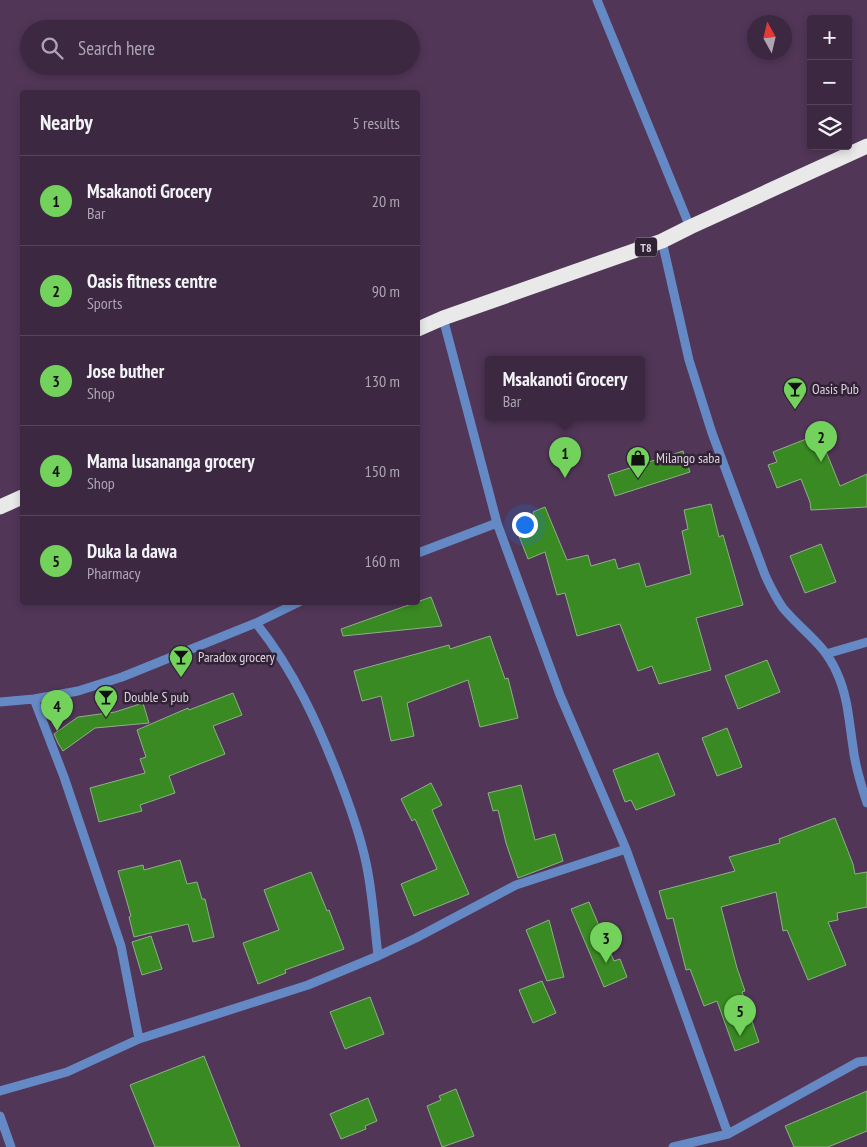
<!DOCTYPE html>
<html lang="en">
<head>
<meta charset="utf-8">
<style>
	:root { --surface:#3d2842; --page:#443049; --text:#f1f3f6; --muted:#ada6b2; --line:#56445b; --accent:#73d25c }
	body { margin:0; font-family:"PT Sans Narrow",sans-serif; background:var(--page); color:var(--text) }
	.controls { position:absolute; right:15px; top:15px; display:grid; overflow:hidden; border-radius:5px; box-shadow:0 2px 8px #0003 }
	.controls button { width:45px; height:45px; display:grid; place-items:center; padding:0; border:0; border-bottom:1px solid var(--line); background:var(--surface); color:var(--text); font:25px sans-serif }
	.compass { position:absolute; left:747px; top:15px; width:45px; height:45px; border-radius:50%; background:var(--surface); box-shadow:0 2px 8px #0003; rotate:352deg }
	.you { position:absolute; left:524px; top:524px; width:18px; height:18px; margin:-12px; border:4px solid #fff; border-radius:50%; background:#1a73e8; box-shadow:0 0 0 8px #1a73e833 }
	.badge { display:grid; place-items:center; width:32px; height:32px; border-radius:50%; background:var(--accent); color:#111; font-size:16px; font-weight:700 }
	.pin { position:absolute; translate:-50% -41px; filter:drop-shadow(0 1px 2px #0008) }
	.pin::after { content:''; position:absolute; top:26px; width:18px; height:15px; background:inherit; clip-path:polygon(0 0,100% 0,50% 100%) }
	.popup { position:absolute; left:485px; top:356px; width:160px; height:65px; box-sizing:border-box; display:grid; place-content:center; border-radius:5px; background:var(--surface); filter:drop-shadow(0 1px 4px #0005); font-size:16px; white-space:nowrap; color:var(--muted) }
	.popup b { font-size:19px; color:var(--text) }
	.popup::after { content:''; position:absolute; left:50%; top:100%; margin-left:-10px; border:10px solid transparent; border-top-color:var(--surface) }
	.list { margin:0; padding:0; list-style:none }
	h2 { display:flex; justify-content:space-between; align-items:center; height:65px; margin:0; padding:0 20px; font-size:21px }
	h2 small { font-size:16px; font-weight:400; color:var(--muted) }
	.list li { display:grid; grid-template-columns:32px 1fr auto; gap:15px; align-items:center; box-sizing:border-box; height:90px; padding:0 20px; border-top:1px solid var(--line) }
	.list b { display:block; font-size:19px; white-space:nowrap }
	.list p { margin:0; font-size:16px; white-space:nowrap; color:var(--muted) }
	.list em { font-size:16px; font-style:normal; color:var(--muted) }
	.icon { flex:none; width:28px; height:28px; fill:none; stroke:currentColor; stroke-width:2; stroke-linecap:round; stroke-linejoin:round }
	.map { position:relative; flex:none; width:867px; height:1147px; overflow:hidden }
	.search { position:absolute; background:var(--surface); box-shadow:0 2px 8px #0003; left:20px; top:20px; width:400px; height:55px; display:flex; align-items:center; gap:12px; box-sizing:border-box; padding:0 18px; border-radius:28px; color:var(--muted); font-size:19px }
	.panel { position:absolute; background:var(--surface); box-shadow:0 2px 8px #0003; left:20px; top:90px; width:400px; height:515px; border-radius:5px }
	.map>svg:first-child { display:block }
	.building { fill:#3a8a23; stroke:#8faf88 }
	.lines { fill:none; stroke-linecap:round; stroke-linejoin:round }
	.minor { stroke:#6589c4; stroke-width:9 }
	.highway { stroke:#e9e9e9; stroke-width:15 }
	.labels { text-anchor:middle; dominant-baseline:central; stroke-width:5; stroke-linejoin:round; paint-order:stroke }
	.shield { fill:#302333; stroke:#ab9bae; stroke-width:1 }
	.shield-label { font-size:12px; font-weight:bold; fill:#e0cfe3 }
	.poi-label { font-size:14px; fill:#e0cfe3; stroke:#302333; text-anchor:start }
</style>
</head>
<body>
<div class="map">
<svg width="867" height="1147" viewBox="0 0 867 1147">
	<rect width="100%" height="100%" fill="#513658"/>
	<!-- building -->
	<path class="building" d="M819 434 840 486 867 474V507L811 510 810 502 801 479 777 488 768 465 777 462 773 452Z
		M683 451 690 472 615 496 608 475Z
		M711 504 719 537 723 535 743 605 696 618 711 670 659 684 652 666 638 671 620 624 577 636 565 593 557 595 545 552 528 559 515 526 535 518 533 512 545 507 567 560 588 555 591 566 615 559 618 569 639 563 646 587 691 574 682 531 688 529 684 510Z
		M821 544 836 582 805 593 790 556Z
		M431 597 442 626 343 636 341 629Z
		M490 636 505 679 508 678 518 718 480 727 468 680 407 703 414 736 391 741 381 696 362 701 354 671 449 645 450 649Z
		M767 660 780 692 738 709 725 676Z
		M233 693 242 715 213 726 225 754 169 776 175 793 140 805 142 811 99 822 90 788 145 773 140 759 146 757 137 730 188 708 189 710Z
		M143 703 149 723 95 728 63 751 58 743 54 734 78 717 115 712Z
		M727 728 742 767 717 776 702 738Z
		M658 753 675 795 636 810 631 800 625 802 613 770Z
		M431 783 442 805 432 810 469 894 414 916 401 884 437 869 415 819 412 821 401 799Z
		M521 785 535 840 555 834 563 861 518 878 506 843 498 810 493 811 488 793Z
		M835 818 853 864 855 874 867 872V907L837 913 838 920 828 922 846 965 808 980 787 930 783 931 776 892 721 907 737 968 745 991 742 992 759 1042 735 1051 717 1001 704 1006 690 969 686 970 673 918 667 919 659 891 735 871 729 857 780 843 779 839Z
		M180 860 187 884 197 882 202 899H205L214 937 193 942 188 924 134 937 129 917 131 916 118 871 143 865 144 870Z
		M311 872 327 911 329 910 344 949 285 970 286 973 258 984 243 943 279 930 264 890Z
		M589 902 614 961 620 959 627 977 604 987 571 909Z
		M549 920 564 977 547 981 526 930Z
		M151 936 162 969 142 975 132 942Z
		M542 981 556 1013 533 1023 519 990Z
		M370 997 384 1034 345 1049 330 1012Z
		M204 1056 240 1147H155L130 1085Z
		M456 1089 474 1136 442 1147 427 1106 441 1100 439 1096Z
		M867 1091V1131L828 1147H794L785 1126Z
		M368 1098 377 1121 365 1126 366 1129 341 1139 330 1114Z"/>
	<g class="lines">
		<!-- minor -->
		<path class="minor" d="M597 0 690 227
			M662 241 689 360 712 433 765 575C770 586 776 598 783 608 802 631 824 643 837 673 848 697 849 722 853 747 855 766 861 785 867 803
			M443 318 497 523 560 695 626 849 728 1134
			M418 553 497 523
			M256 623C294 670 319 726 341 783 352 812 363 843 368 873 373 901 375 929 378 956
			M826 654 867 642
			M34 699 64 777 121 946 139 1039
			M0 702 34 699 78 691 122 677 256 623 299 602
			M0 1091 67 1072 139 1039 308 985 378 956 416 938 516 885 626 849
			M0 1116 11 1147
			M673 1147 728 1134 858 1062 867 1061"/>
		<!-- highway -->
		<path class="highway" d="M418 329 443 318 662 241 690 227 867 146
			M0 507 22 497"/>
	</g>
	<!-- icons -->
	<defs>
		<g id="bar-pin" transform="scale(1.25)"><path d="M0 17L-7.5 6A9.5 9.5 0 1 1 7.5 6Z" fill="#73d25c" stroke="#302333"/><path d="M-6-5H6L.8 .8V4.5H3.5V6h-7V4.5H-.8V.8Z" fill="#111"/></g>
		<g id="shop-pin" transform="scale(1.25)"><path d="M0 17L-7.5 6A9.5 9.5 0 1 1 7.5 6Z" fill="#73d25c" stroke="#302333"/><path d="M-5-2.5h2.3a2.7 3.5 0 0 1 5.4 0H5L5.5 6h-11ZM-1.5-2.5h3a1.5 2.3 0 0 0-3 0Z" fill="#111"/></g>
	</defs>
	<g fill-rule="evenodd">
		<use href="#bar-pin" x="795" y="389"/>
		<use href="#shop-pin" x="638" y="458"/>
		<use href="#bar-pin" x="181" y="657"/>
		<use href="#bar-pin" x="106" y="697"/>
	</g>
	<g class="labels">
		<!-- shield labels -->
		<rect class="shield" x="635" y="237.5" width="22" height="19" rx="4"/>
		<g class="shield-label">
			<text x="646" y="247">T8</text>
		</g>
		<!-- poi labels -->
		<g class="poi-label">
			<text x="812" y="389">Oasis Pub</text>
			<text x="656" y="458">Milango saba</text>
			<text x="198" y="657">Paradox grocery</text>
			<text x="124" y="697">Double S pub</text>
		</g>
	</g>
</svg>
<div class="controls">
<button>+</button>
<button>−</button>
<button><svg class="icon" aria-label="layers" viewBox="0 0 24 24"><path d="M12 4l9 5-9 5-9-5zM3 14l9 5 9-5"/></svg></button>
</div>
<svg class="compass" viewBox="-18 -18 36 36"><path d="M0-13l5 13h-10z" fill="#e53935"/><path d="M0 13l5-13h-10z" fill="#ada6b2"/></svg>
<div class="you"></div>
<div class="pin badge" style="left:565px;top:478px">1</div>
<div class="popup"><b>Msakanoti Grocery</b>Bar</div>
<div class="pin badge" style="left:821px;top:462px">2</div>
<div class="pin badge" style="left:606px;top:963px">3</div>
<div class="pin badge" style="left:57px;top:731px">4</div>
<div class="pin badge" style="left:740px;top:1036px">5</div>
<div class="search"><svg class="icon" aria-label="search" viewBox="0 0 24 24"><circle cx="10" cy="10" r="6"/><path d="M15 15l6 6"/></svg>Search here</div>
<section class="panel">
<h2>Nearby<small>5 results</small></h2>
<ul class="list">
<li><span class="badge">1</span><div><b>Msakanoti Grocery</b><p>Bar</p></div><em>20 m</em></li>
<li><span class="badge">2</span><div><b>Oasis fitness centre</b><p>Sports</p></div><em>90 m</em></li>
<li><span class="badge">3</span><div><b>Jose buther</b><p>Shop</p></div><em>130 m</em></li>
<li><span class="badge">4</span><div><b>Mama lusananga grocery</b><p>Shop</p></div><em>150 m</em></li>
<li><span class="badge">5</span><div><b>Duka la dawa</b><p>Pharmacy</p></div><em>160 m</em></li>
</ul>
</section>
</div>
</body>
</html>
